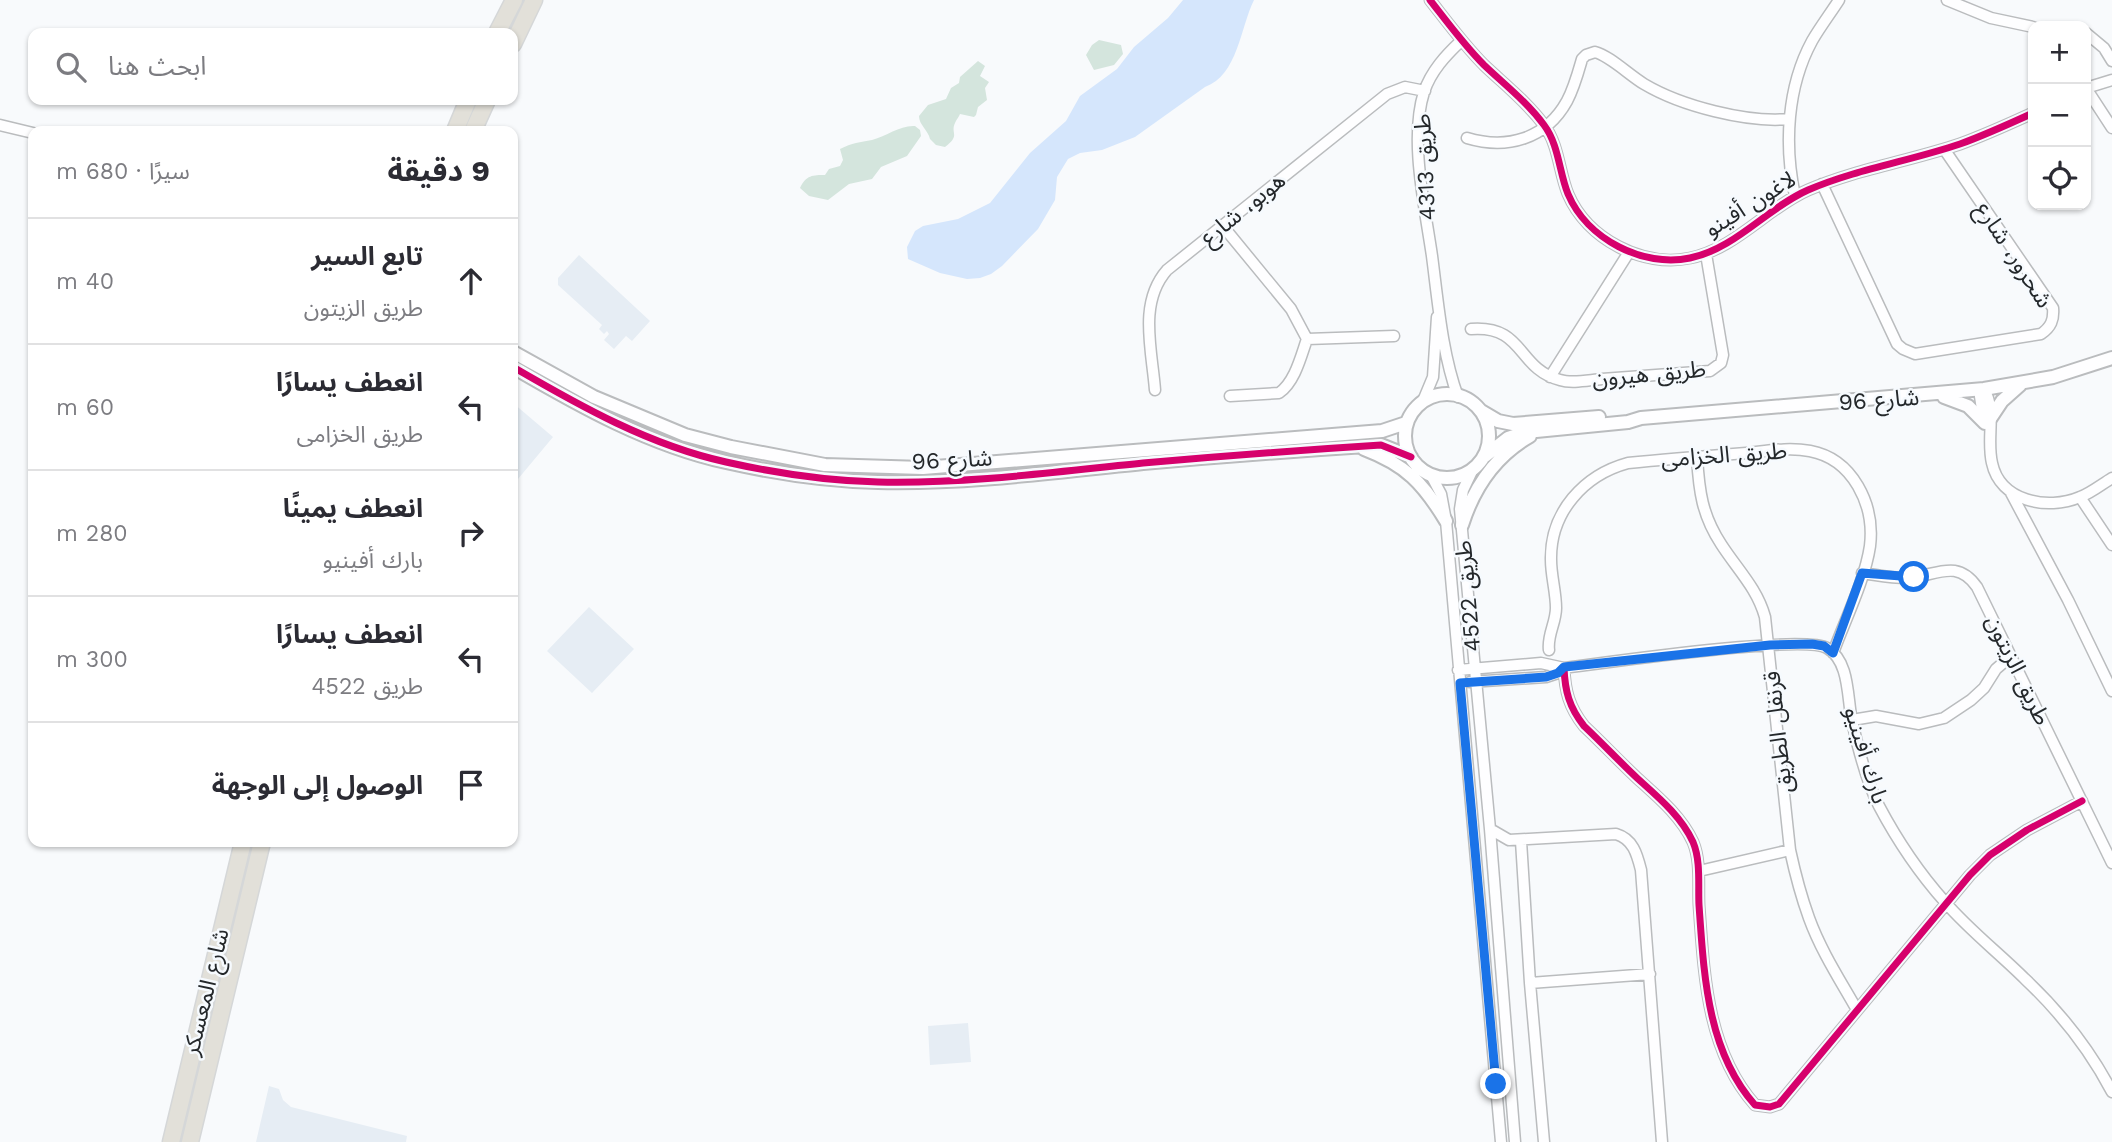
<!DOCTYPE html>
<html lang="ar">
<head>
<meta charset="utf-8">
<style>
	:root { --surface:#fff; --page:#f2f2f3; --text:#2b2b33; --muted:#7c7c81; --line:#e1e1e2 }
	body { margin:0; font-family:"Work Sans","Noto Sans Arabic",sans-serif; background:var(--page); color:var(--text); direction:rtl }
	.controls { position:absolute; right:21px; top:21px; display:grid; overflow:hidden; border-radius:14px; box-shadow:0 2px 5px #0004 }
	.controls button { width:63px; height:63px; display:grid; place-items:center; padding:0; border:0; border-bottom:2px solid var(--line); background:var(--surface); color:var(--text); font:35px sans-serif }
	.stop { position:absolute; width:21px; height:21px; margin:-16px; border:5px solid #1a73e8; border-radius:50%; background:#fff }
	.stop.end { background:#1a73e8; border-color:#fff; box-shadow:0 2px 7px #0008 }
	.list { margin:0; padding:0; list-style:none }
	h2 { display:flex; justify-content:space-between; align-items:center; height:91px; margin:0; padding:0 28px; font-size:30px }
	h2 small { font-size:23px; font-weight:400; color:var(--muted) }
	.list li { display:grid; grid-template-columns:46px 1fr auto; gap:21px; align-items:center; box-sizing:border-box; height:126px; padding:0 28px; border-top:2px solid var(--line) }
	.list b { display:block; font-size:26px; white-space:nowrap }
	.list p { margin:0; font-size:23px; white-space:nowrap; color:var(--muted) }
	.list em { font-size:23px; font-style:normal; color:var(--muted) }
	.icon { flex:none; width:38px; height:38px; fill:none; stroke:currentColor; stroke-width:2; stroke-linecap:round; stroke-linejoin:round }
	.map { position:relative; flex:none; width:2112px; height:1142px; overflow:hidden; direction:ltr }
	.search { position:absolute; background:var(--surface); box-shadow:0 2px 5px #0004; left:28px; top:28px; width:490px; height:77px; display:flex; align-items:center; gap:18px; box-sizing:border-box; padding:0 24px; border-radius:14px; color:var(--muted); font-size:26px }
	.panel { position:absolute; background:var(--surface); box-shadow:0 2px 5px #0004; left:28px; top:126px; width:490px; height:721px; border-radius:14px; direction:rtl }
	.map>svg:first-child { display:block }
	.built { fill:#e6edf4 }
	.green { fill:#d4e5dd }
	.water { fill:#d5e6fc }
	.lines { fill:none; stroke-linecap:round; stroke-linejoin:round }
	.minor-casing { stroke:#babcbe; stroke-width:13 }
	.tertiary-casing { stroke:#babcbe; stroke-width:16 }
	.primary-casing { stroke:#d5d7d8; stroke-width:19 }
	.minor { stroke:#fefeff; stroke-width:10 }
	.tertiary { stroke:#fefeff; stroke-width:12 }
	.primary { stroke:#e2e0d9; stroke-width:16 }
	.cycleway-casing { stroke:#f6fafe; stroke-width:11 }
	.cycleway { stroke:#d6006c; stroke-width:7 }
	.route { stroke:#1a73e8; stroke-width:9 }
	.labels { text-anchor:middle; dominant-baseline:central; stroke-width:5; stroke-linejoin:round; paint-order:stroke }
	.street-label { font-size:23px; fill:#24282b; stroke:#f6fafe }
</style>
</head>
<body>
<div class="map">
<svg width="2112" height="1142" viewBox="0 0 2112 1142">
	<rect width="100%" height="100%" fill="#f8fafc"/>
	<!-- built -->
	<path class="built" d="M579 255 650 321 632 341 626 336 614 349 604 340 609 334 607 331 604 334 599 329 602 325 558 285V278Z
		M513 403 553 437 513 485Z
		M589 607 634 649 592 693 547 651Z
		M968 1023 971 1062 930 1065 928 1026Z
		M269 1086 279 1089 283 1100 291 1107 407 1136 406 1142H256Z"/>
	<!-- green -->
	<path class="green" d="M1099 40 1121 45 1123 54 1114 65 1094 70 1086 55 1092 45Z
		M978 61 985 66 980 76 989 82 985 88 987 100 978 107 976 115 974 117 960 114C959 117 956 120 955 123 950 134 961 135 945 147L936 145 930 139C928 130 919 125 919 116L928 105 946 99 951 88 959 83 960 77Z
		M915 126 920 130 921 136 907 156 881 167 872 179 849 184 828 200 809 196 800 188C806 175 813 175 825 175L829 169 840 166 843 160 840 149C852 143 860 142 872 140 887 136 900 125 915 126Z"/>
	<!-- water -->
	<path class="water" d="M1183 0H1254C1240 28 1238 75 1205 87L1135 137 1102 150 1080 153 1068 159 1057 177 1055 200 1038 229 1002 266 991 274 980 278 967 279 940 273 908 259 907 247 915 231 923 226 958 219 990 203 1030 153 1066 121 1080 96 1117 69 1134 47 1168 18Z"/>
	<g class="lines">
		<!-- minor casing -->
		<g class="minor-casing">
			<path id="minor" d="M1430 0C1448 23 1464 45 1484 65 1505 85 1527 102 1544 125 1559 145 1559 172 1568 194 1587 239 1643 268 1690 258 1735 249 1767 208 1808 190 1857 169 1910 161 1960 144 1985 135 2009 124 2033 113
				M1947 0 1991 18 2033 27
				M2086 33 2104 48 2112 61
				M2086 88 2112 128
				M2086 88 2112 80
				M0 125 33 133
				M1467 138C1507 150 1546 139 1567 101 1574 88 1578 73 1582 59L1586 55 1595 52C1610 56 1629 75 1644 84 1681 106 1747 123 1789 119
				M1822 184 1897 344 1903 349 1915 354 2041 334C2051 327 2054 320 2053 308L1944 149
				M1795 196C1784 145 1787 87 1812 41 1820 27 1830 14 1839 0
				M1222 225 1291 309 1307 339C1301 356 1295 382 1279 393L1230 396
				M1471 329C1525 325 1516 368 1560 380 1572 384 1589 380 1602 379 1638 376 1674 374 1710 371L1721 363 1723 355 1706 254
				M1307 339 1394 336
				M1550 377 1629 252
				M1984 389C1997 411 1986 438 1992 463 2000 501 2047 511 2080 497 2091 493 2102 484 2112 478
				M1155 390C1152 350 1138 303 1167 270L1387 94 1405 87 1425 91
				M1979 390 1984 422
				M1458 397C1442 353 1438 302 1432 256 1425 207 1409 139 1424 92 1431 71 1446 55 1461 41
				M1423 401 1433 377 1437 317
				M1697 457C1699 491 1702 515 1721 544 1737 569 1757 588 1765 617L1790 850C1795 873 1801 896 1809 918 1821 951 1840 980 1857 1010
				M1472 471 1463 490 1460 509 1490 829 1515 1142
				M1431 475 1441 494 1446 521 1501 1142
				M2011 493 2068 600 2112 691
				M2080 497 2112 545
				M1862 573C1877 575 1891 578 1906 578 1935 577 1956 557 1977 587L2112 863
				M1549 650C1547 635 1556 623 1556 608 1556 592 1551 576 1551 560 1550 512 1584 475 1628 463 1668 459 1707 456 1746 453 1767 451 1789 447 1810 451 1853 459 1875 505 1870 546 1865 580 1845 620 1833 653
				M1564 668C1565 691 1569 707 1584 726 1602 743 1619 761 1637 778 1658 797 1681 816 1693 842 1701 861 1698 885 1699 905 1704 975 1707 1051 1755 1105L1770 1107 1779 1104 1970 875 1990 855 2027 830 2082 801
				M1458 670 1541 663 1564 668C1604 663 1802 634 1827 648 1850 661 1847 698 1852 721 1858 748 1866 781 1879 806 1897 840 1920 874 1945 902 1969 930 1999 953 2025 979 2059 1011 2090 1050 2112 1092
				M1470 682 1546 677 1558 673 1564 668
				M1852 720 1876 716 1919 724 1944 718 1971 700 1984 688 1996 669 2010 657
				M1490 829 1509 840 1616 834C1633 839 1637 854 1641 870L1662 1142
				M1521 841 1530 983 1544 1142
				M1699 871 1790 850
				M1530 983 1650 974"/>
		</g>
		<!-- tertiary casing -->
		<g class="tertiary-casing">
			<path id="tertiary" d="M513 352 594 397 685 435 731 447 825 465 923 468 1382 431 1406 423
				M513 367C580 406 649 445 726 462 775 473 827 481 878 482 966 484 1055 472 1143 463 1222 456 1302 450 1381 445L1411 457
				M1405 436a42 42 0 1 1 84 0a42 42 0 1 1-84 0Z
				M1944 397 1968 406 1985 423
				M1481 411 1498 421 1513 424 1599 417
				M1990 419 2002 401 2020 385
				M1364 449C1406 465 1423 483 1446 521
				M1485 456 1508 438 1526 432 1628 422 1641 418 1984 389 2053 377 2112 358
				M1462 525C1474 487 1495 456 1530 436"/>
		</g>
		<!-- primary casing -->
		<g class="primary-casing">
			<path id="primary" d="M497 33 514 0
				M513 44 534 0
				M455 131 468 100
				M473 131 487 100
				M171 1142 243 842
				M190 1142 262 842"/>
		</g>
		<!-- minor -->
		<use href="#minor" class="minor"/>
		<!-- tertiary -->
		<use href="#tertiary" class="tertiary"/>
		<!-- primary -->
		<use href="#primary" class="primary"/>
		<!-- cycleway casing -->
		<g class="cycleway-casing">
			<path id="cycleway" d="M1430 0C1448 23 1464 45 1484 65 1505 85 1527 102 1544 125 1559 145 1559 172 1568 194 1587 239 1643 268 1690 258 1735 249 1767 208 1808 190 1857 169 1910 161 1960 144 1985 135 2009 124 2033 113
				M513 367C580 406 649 445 726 462 775 473 827 481 878 482 966 484 1055 472 1143 463 1222 456 1302 450 1381 445L1411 457
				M1564 668C1565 691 1569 707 1584 726 1602 743 1619 761 1637 778 1658 797 1681 816 1693 842 1701 861 1698 885 1699 905 1704 975 1707 1051 1755 1105L1770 1107 1779 1104 1970 875 1990 855 2027 830 2082 801"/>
		</g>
		<!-- cycleway -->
		<use href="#cycleway" class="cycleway"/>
	</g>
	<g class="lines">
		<!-- route -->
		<path class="route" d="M1496 1084 1460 683 1546 677 1558 673 1564 667 1770 645 1812 644 1824 646 1833 653 1862 573 1914 577"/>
	</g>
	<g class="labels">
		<!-- street labels -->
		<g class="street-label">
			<text transform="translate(1425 167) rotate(-93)">طريق 4313</text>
			<text transform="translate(1750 204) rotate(-32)">لاغون أفينو</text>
			<text transform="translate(1243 209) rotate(-39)">هوبو، شارع</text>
			<text transform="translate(2014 255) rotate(57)">شحرور، شارع</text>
			<text transform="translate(1649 374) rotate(-5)">طريق هيرون</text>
			<text transform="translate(1879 400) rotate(-4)">شارع 96</text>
			<text transform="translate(1724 455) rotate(-4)">طريق الخزامى</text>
			<text transform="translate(952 460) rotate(-3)">شارع 96</text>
			<text transform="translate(1468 596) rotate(-95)">طريق 4522</text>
			<text transform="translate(2018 670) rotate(64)">طريق الزيتون</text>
			<text transform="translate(1778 732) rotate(-96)">قرنفل الطريق</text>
			<text transform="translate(1866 755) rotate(73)">بارك أفينيو</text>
			<text transform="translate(206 992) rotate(-76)">شارع المعسكر</text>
		</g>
	</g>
</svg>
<div class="controls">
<button>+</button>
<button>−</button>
<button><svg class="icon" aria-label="locate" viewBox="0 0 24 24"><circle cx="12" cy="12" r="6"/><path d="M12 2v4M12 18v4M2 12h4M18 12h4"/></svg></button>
</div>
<div class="stop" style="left:1914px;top:577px"></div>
<div class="stop end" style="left:1496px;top:1084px"></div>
<div class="search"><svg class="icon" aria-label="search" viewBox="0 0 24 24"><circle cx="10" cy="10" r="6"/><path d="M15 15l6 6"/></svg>ابحث هنا</div>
<section class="panel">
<h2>9 دقيقة<small>سيرًا · 680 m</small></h2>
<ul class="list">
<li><svg class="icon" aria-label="ahead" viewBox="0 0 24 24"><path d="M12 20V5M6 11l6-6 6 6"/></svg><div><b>تابع السير</b><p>طريق الزيتون</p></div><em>40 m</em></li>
<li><svg class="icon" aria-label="left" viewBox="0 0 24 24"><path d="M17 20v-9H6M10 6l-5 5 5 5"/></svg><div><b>انعطف يسارًا</b><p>طريق الخزامى</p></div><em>60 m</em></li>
<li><svg class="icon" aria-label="right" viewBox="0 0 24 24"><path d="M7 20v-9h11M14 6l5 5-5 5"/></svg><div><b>انعطف يمينًا</b><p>بارك أفينيو</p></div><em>280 m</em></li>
<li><svg class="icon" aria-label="left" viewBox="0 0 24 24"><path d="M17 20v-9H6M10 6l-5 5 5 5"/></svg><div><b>انعطف يسارًا</b><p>طريق 4522</p></div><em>300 m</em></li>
<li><svg class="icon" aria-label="arrive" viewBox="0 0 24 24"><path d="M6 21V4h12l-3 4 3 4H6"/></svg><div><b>الوصول إلى الوجهة</b></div></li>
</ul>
</section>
</div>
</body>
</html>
